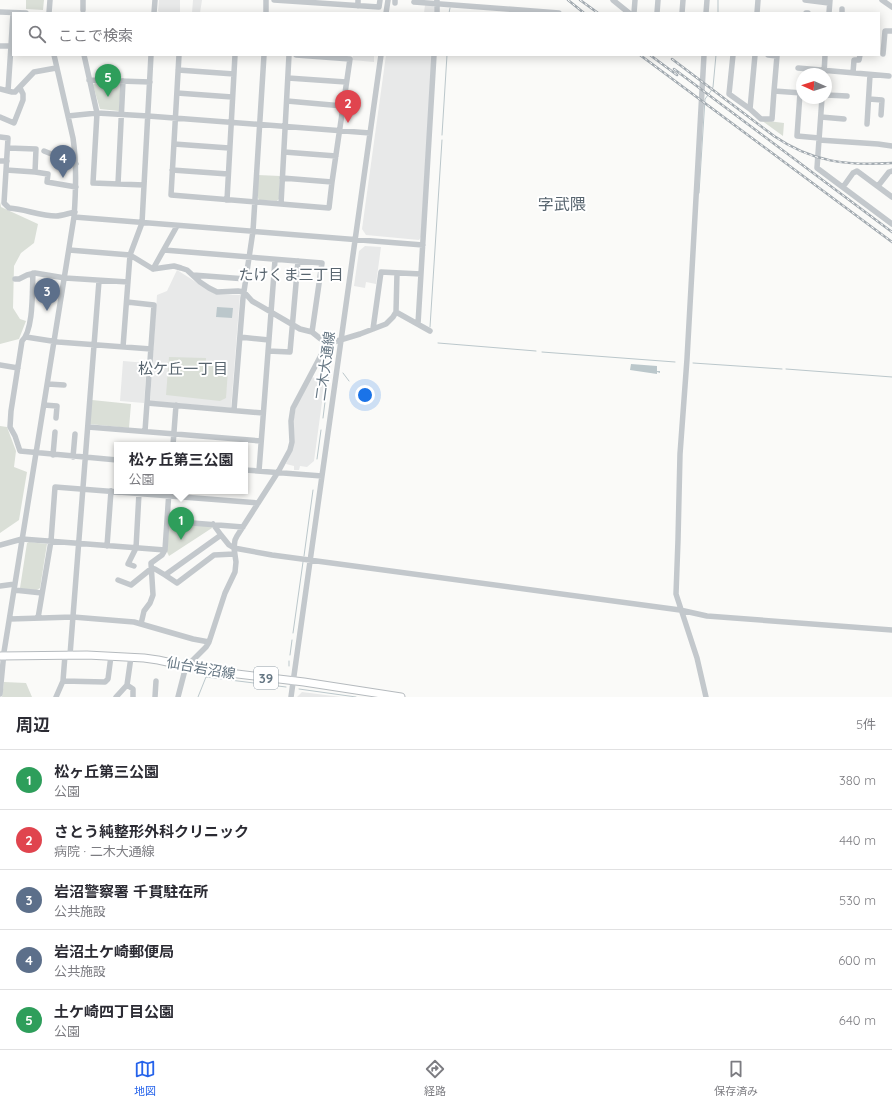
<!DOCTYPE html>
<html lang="ja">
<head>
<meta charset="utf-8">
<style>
	:root { --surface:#fff; --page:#f7f7f7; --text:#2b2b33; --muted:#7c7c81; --line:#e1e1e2; --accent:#2563eb }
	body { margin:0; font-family:Quicksand,"Noto Sans JP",sans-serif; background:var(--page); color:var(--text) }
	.compass { position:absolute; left:796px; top:68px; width:36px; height:36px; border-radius:50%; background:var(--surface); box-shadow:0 2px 10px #0003; rotate:273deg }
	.you { position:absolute; left:365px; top:395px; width:14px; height:14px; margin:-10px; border:3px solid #fff; border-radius:50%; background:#1a73e8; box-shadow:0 0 0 6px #1a73e833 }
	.badge { display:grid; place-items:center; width:26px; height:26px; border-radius:50%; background:var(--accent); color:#fff; font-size:13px; font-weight:700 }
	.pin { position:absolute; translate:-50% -33px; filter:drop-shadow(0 1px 2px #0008) }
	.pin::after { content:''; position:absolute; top:21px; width:14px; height:12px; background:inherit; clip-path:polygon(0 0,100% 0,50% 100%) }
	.popup { position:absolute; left:114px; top:442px; width:134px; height:52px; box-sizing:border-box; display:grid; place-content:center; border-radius:0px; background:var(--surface); filter:drop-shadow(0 1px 3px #0005); font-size:13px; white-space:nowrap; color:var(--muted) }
	.popup b { font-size:15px; color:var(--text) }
	.popup::after { content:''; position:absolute; left:50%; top:100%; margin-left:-8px; border:8px solid transparent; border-top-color:var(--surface) }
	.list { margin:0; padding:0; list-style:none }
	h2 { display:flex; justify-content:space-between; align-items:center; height:52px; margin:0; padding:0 16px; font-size:17px }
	h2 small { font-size:13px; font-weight:400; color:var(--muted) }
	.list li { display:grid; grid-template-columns:26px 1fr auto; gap:12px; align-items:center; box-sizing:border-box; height:60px; padding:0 16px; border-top:1px solid var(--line) }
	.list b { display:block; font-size:15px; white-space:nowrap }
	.list p { margin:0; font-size:13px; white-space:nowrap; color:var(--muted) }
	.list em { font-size:13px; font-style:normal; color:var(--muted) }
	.icon { flex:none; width:22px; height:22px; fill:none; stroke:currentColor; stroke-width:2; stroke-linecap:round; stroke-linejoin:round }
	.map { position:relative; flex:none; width:892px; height:697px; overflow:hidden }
	.search { position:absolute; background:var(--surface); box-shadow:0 2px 10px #0003; left:12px; right:12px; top:12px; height:44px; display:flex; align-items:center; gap:10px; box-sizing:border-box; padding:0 14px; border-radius:0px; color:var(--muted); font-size:15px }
	.sheet { height:352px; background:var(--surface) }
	nav { display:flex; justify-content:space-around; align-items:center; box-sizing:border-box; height:56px; border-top:1px solid var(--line); background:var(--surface); font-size:11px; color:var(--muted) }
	nav a { display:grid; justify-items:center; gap:2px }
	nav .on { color:var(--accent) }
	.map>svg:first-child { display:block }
	.built { fill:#e8e9e9 }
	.green { fill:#dadfd7 }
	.water { fill:#bbc7cb }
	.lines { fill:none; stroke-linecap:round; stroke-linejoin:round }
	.stream { stroke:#bbc7cb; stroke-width:1 }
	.major-casing { stroke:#b5babe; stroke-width:9 }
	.minor { stroke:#c3c8cc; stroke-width:5.5 }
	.major { stroke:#fff; stroke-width:7 }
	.rail-casing { stroke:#a2aab0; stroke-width:2.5 }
	.rail { stroke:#fff; stroke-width:1; stroke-dasharray:3; stroke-linecap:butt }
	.labels { text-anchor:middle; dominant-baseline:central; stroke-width:4; stroke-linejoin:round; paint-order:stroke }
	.shield { fill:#fff; stroke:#939fa8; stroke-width:1 }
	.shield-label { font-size:13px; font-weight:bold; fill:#657683 }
	.street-label { font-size:14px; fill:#657683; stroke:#fff }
	.neighbourhood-label { font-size:15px; fill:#57646e; stroke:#fff }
	.quarter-label { font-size:16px; fill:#57646e; stroke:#fff }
</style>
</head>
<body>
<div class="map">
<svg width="892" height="697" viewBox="0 0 892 697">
	<rect width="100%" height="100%" fill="#fafaf8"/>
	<!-- built -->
	<path class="built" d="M159 0H180V13H160L158 11Z
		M193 0H202L200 13H192Z
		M425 5H433L434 7V13H424Z
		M353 55H374V62L352 60Z
		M386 55H432L421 237 419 240 366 235 362 229Z
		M365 246 381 247 376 284 366 282 365 288 354 286 359 251Z
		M177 270 215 294 240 295 231 408 150 401 157 295 167 291Z
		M123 361 147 363 144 403 120 401Z
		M311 377 325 380 314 461 307 467 300 466 299 470H294V466L286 464 291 452 293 423 295 412 297 404Z
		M302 692 341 697H297Z"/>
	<!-- green -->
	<path class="green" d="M26 0H44L43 10 26 9Z
		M95 83 121 84 119 111 100 109 93 85Z
		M761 120 784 123 783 136Z
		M258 175 280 176 279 199 277 201 259 200 258 198Z
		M0 202 1 207 38 224 34 243 21 253 14 266 13 308 20 319 26 321 19 339 0 344Z
		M169 357 206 358V362L222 364 228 370 226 398 220 401 166 395Z
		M92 400 131 404 129 428 89 424Z
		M0 426 7 427 16 451 14 467 27 472 19 520 0 533Z
		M169 524 211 525 212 528 169 556 167 552Z
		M29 542 47 544 40 588 37 590H21L20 588 27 543Z
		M4 682 26 683 32 697H2Z"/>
	<!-- water -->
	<path class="water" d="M217 307 233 308 232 318 216 317Z
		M631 364 657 366V371H660V373L657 372V374L630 370Z"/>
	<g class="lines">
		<!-- stream -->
		<path class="stream" d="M449 13 450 8
			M718 13V0
			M442 135 447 55
			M699 193 705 99 711 91 713 87 716 55
			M430 327 442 140
			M438 343 536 351
			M542 352 675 362
			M693 363 782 369
			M786 369 892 377
			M343 373 349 381
			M323 418 331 354 332 355
			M317 459 321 430
			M304 556 313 490
			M293 633 303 562
			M290 655 292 640
			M289 666V661
			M299 689 356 697
			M198 697 206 677 286 687"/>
		<!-- major casing -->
		<g class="major-casing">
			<path id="major" d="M0 656 87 655 144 658 158 660 204 670 304 682 401 697"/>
		</g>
		<!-- minor -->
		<path class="minor" d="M274 0 379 7 380 0
			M415 0 414 2 559 13
			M613 0 629 13
			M805 0 829 3
			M882 0 892 7
			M395 3V0
			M358 6V0
			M83 10V0
			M0 12 26 13
			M49 13 50 0
			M154 13 155 0
			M266 13V0
			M386 13 388 0
			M437 13V1
			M634 13 635 0
			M657 13 658 0
			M682 13 683 0
			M706 13 707 0
			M757 13 758 0
			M806 13H808
			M829 13 830 0
			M842 13V9
			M0 46H11L8 91
			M11 46 13 13
			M883 54 885 31H892
			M84 55 97 113 93 183 144 185
			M179 55 171 195 329 208 332 182 350 59 296 55
			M704 55 687 359 680 454 678 540 676 594 697 658 706 697
			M733 55 729 94 750 109
			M755 55 750 109 761 119H772L774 91
			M768 55 777 56 774 91 802 93
			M798 68 889 76
			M178 70 234 74
			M853 73 854 60H859L860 55
			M824 74 825 55
			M288 78 346 82
			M89 80 150 82
			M0 89 12 92H15L34 72 56 68
			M177 93 232 97
			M800 93 797 136 819 138
			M826 95 847 96
			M822 98 819 140 878 144 892 146
			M869 99 882 100 881 115
			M287 101 343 106
			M68 116 97 113 148 116 370 133
			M0 117 14 123 23 100V94L20 88
			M821 117 844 119
			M867 124 870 75
			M0 137 8 138 4 203 9 208C25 209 40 216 56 216 62 216 69 213 75 212
			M819 140 817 168 892 224
			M174 144 229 148
			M8 148 36 149 35 172
			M44 151 76 164
			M284 152 336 156
			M0 161H7
			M6 170 35 172 48 174 47 182 76 187
			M172 170 228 174
			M282 178 332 182
			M118 184 123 81
			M878 186 889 172 892 171
			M843 187 853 173 857 171 892 197
			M227 200 235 55
			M281 204 289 55
			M74 217 423 245
			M69 250 130 255 153 269 174 266 181 268 187 270 200 282 209 288 217 292 238 291 244 292 252 301 300 329 312 332 327 344 360 334 386 324 393 317 396 312 397 273
			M164 250 322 263 312 332
			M153 269 177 226
			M33 273C32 289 34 330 22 341L11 411 10 427 15 436 20 451 117 460
			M193 275 246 279
			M15 279H19L27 275 35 273 65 278 128 282
			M127 302 154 305 145 431
			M396 312 430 331
			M418 324 434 55
			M373 329 381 272 421 274
			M26 337 58 342 151 349
			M240 337 269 340
			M123 347 130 255 142 223 151 55
			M268 351 290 352 298 261
			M0 365 18 368
			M48 384 64 385
			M147 403 263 413
			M44 405 57 406 56 418
			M234 410 243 298 253 231 264 55
			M88 427 261 441
			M173 445 176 405
			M53 455 55 432
			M73 457 75 434
			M245 470 322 476
			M259 471 275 260
			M167 521 243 527
			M221 535 229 545 234 548 272 555 680 610 707 616 892 630
			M0 545 22 539 165 550
			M107 546 111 491
			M134 566 128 564 136 548 139 493
			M165 575 177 583 214 555 234 554
			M118 580 131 585 152 568 155 569 165 575 221 535 213 524
			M0 586 15 584
			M14 590 42 593
			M38 618 51 541 55 487 258 503
			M10 619 73 617 134 622 193 639 209 642
			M141 624 144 611 150 603 153 595 151 563 162 555 165 550 169 491
			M70 655 99 281
			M63 681 105 682 108 679 111 656
			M127 685 133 689V697
			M0 694 4 652 74 217C76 190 77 164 73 138L54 55
			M56 697 63 681 65 655
			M116 697 127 685 131 657
			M155 697 156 681
			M178 697 186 666 191 662 206 647 209 642 225 593 235 572 236 562 234 548 235 540 237 536 278 472 290 450 292 442 291 421 293 408 327 344
			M291 697 381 55"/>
		<!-- major -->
		<use href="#major" class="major"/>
		<!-- rail casing -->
		<g class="rail-casing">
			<path id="rail" d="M568 0 584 13
				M580 0 598 13
				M640 55 892 242
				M650 55 677 75
				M672 59 774 136C812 162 847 166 892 163
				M674 69 892 232"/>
		</g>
		<!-- rail -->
		<use href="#rail" class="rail"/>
	</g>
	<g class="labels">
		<!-- shield labels -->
		<rect class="shield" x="254" y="667" width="24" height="22" rx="3"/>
		<g class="shield-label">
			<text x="266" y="678">39</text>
		</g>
		<!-- street labels -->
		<g class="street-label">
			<text transform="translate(325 366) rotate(-82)">二木大通線</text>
			<text transform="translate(201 668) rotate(10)">仙台岩沼線</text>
		</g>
		<!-- neighbourhood labels -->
		<g class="neighbourhood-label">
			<text x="291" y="274">たけくま三丁目</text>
			<text x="183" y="368">松ケ丘一丁目</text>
		</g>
		<!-- quarter labels -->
		<g class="quarter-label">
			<text x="562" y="204">字武隈</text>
		</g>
	</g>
</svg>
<svg class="compass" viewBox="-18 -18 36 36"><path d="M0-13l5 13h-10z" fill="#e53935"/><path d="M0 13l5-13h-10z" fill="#7c7c81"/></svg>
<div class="you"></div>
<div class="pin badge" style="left:181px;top:540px;background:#2e9e5b">1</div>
<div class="popup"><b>松ヶ丘第三公園</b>公園</div>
<div class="pin badge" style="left:348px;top:123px;background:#e0444e">2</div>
<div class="pin badge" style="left:47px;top:311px;background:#5c6f8a">3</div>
<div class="pin badge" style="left:63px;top:178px;background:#5c6f8a">4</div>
<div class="pin badge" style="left:108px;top:97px;background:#2e9e5b">5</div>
<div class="search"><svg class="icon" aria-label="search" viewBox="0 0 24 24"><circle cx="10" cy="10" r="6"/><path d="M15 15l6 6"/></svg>ここで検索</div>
</div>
<section class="sheet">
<h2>周辺<small>5件</small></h2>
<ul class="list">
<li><span class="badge" style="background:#2e9e5b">1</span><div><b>松ヶ丘第三公園</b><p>公園</p></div><em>380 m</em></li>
<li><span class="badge" style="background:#e0444e">2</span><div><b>さとう純整形外科クリニック</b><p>病院 · 二木大通線</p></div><em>440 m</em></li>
<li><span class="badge" style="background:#5c6f8a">3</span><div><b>岩沼警察署 千貫駐在所</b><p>公共施設</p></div><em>530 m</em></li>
<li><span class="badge" style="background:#5c6f8a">4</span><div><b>岩沼土ケ崎郵便局</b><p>公共施設</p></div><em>600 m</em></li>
<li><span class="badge" style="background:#2e9e5b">5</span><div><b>土ケ崎四丁目公園</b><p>公園</p></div><em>640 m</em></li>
</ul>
</section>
<nav>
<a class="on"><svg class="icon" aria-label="map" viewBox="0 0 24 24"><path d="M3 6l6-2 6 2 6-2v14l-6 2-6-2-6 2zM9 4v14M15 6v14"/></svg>地図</a>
<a><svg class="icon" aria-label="directions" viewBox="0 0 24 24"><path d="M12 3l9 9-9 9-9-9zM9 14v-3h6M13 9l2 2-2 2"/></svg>経路</a>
<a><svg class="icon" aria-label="saved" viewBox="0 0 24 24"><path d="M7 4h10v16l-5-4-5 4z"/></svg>保存済み</a>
</nav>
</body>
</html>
